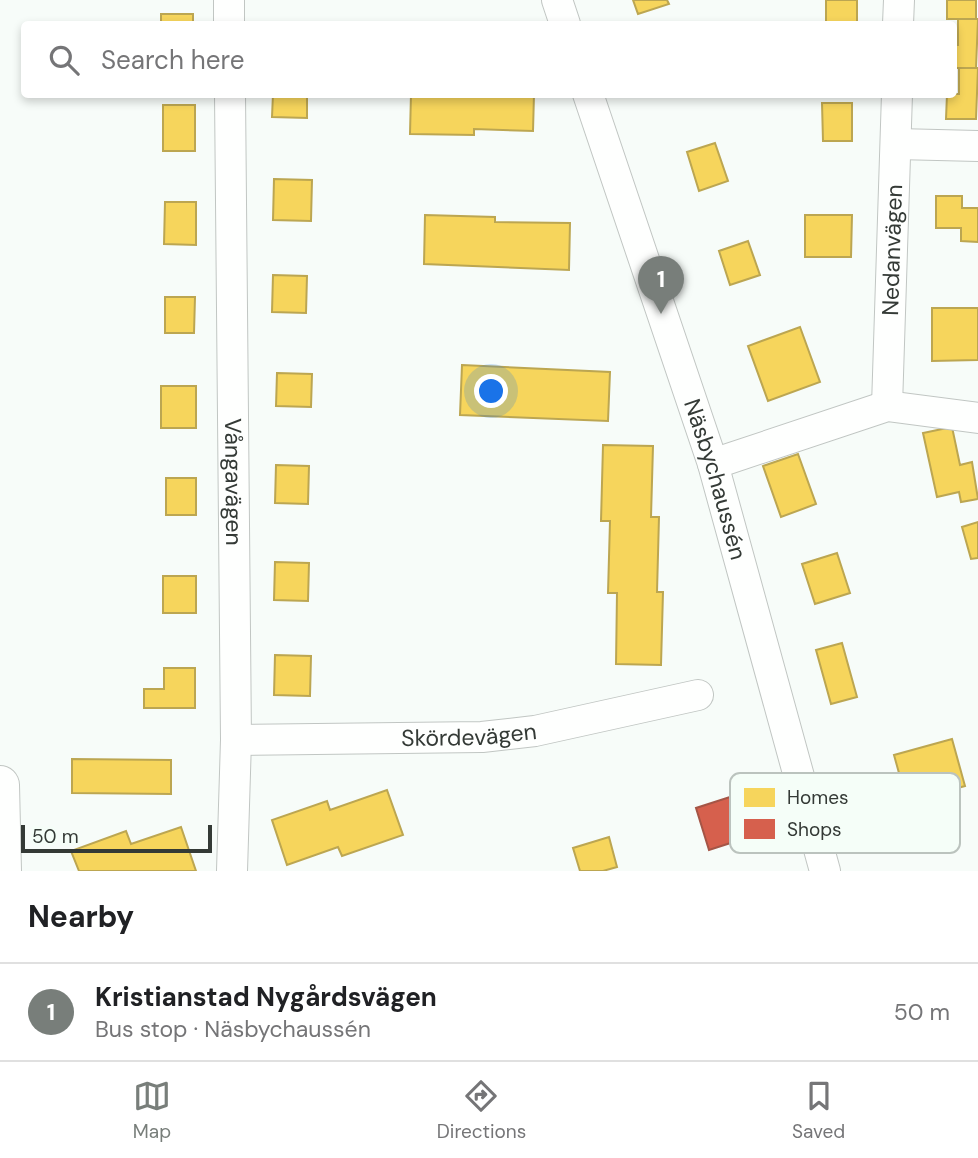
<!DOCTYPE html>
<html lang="en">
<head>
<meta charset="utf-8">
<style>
	:root { --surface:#fff; --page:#f6f6f6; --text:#202124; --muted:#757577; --line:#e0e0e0; --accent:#787e7a }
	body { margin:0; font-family:"DM Sans",sans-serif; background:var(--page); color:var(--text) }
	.scale { position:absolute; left:21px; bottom:18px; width:191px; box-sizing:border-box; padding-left:7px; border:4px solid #343a36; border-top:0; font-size:19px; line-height:24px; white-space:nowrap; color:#343a36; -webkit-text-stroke:5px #f5fef8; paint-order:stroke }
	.you { position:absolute; left:492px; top:392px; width:24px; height:24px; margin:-18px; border:5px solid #fff; border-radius:50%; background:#1a73e8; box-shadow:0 0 0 10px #1a73e833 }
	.badge { display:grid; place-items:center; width:46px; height:46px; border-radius:50%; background:var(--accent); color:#fff; font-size:23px; font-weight:700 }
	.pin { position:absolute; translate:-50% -58px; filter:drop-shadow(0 2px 4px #0008) }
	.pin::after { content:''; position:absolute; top:37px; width:24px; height:21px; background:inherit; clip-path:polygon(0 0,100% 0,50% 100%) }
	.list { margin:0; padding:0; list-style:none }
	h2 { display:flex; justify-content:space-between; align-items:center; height:91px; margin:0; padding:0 28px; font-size:30px }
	h2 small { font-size:23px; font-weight:400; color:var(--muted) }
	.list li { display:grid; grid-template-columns:46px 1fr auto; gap:21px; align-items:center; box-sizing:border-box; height:98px; padding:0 28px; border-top:2px solid var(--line) }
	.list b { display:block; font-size:26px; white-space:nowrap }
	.list p { margin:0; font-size:23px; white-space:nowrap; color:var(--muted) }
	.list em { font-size:23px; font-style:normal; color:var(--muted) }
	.icon { flex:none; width:38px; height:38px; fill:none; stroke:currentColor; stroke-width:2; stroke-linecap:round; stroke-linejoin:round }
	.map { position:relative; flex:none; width:978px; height:871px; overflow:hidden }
	.search { position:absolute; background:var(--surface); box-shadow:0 4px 10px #0003; left:21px; right:21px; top:21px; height:77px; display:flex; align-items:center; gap:18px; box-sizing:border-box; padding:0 24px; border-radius:7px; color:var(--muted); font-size:26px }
	.sheet { height:189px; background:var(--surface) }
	nav { display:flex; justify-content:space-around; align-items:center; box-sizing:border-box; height:98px; border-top:2px solid var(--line); background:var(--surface); font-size:19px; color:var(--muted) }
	nav a { display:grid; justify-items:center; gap:4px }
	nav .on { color:var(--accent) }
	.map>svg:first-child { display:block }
	.homes { fill:#f6d55c; stroke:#bca651; stroke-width:2 }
	.shops { fill:#d6604d; stroke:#a55546; stroke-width:2 }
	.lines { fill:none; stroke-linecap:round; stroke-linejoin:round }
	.minor-casing { stroke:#c1c6c3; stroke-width:32 }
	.secondary-casing { stroke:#c1c6c3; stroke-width:40 }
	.minor { stroke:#fefffe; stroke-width:30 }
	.secondary { stroke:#fefffe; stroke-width:38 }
	.labels { text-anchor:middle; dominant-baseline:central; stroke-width:7; stroke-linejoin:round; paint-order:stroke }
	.street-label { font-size:23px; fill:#343a36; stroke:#f5fef8 }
	.key { fill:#f5fef8; stroke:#bbc3be; stroke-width:2 }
	.key-label { font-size:19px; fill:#343a36 }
</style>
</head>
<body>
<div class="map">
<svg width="978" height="871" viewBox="0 0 978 871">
	<rect width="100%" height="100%" fill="#f7fcf9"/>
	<!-- homes -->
	<path class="homes" d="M633 0H667L669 4 638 14Z
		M826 0H857V24H826Z
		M947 0H976V19H947Z
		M161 14H193V24H161Z
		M958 19H978L976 68H954V45H958Z
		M959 68H978L976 119H946L947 94H959Z
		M273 94H307V118L272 117Z
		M411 94H534L533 131 474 129V135L410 134Z
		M822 103H852V141H823Z
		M163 105H195V151H163Z
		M715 143 728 181 699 191 687 152Z
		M274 179 312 180 311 221 273 220Z
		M936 196H962V208H978V242L961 241V228H936Z
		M165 202H196V245L164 244Z
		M425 215 495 217V222L570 223 569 270 424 264Z
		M805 215H852L851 257H805Z
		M748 241 760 275 730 285 719 251Z
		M273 275 307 276 306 313 272 312Z
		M165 297H195L194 333H165Z
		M932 308H978V360L932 361Z
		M800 327 820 382 768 401 748 346Z
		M462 365 610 372 608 421 460 415Z
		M277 373 312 374 311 407 276 406Z
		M161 386H196V428H161Z
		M952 427 960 465 972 462 978 499 961 502 959 492 937 497 923 433Z
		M603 445 653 446 651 517H659L657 592H663L661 665 616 664 617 593H608L610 521H601Z
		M798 454 816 504 781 517 763 466Z
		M276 465 309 466 308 504 275 503Z
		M166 478H196V515H166Z
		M978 522V558L971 559 962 527Z
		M837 553 850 593 815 604 802 564Z
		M275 562 309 563 308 601 274 600Z
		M163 576H196V613H163Z
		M842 643 857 697 831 704 816 650Z
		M275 655 311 656 310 696 274 695Z
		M164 668H195V708H144V689H164Z
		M952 739 965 786 907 802 894 755Z
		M72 759 171 760V794L72 793Z
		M387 790 403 835 342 856 338 847 287 865 272 820 327 801 330 810Z
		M181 827 196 871H79L71 851 126 831 131 844Z
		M609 837 617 867 603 871H580L573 848Z"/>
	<!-- shops -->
	<path class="shops" d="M733 796 746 838 709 850 696 808Z"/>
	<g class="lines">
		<!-- minor casing -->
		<g class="minor-casing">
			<g id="minor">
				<path d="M557 0 565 24"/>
				<path d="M229 24V0"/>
				<path d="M898 24 899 0"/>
				<path id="s1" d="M230 94 236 740 232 871"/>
				<path id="s2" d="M588 94 713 464 825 871"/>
				<path d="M897 144 978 146"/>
				<path id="s3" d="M887 406 897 94"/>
				<path d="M713 464 887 406 978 418"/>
				<path id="s4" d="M236 740 482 737 535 731 698 695"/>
			</g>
		</g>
		<!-- secondary casing -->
		<g class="secondary-casing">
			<path id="secondary" d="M0 785 2 871"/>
		</g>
		<!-- minor -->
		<use href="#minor" class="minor"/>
		<!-- secondary -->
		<use href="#secondary" class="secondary"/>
	</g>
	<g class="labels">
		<!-- street labels -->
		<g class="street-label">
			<text stroke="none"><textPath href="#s3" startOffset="156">Nedanvägen</textPath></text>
			<text stroke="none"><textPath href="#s2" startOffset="406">Näsbychaussén</textPath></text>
			<text stroke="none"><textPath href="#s1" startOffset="388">Vångavägen</textPath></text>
			<text stroke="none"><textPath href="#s4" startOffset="233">Skördevägen</textPath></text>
		</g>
	</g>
	<!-- legend -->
	<rect x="730" y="773" width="230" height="80" rx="10" class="key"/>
	<rect x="744" y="788" width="31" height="19" fill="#f6d55c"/>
	<rect x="744" y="819" width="31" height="20" fill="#d6604d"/>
	<g class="key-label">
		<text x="787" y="804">Homes</text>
		<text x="787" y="836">Shops</text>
	</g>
</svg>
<div class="scale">50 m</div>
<div class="you"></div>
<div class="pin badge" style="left:661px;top:314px">1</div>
<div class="search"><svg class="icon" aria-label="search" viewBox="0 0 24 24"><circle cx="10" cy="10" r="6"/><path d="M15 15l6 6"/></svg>Search here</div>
</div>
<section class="sheet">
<h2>Nearby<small></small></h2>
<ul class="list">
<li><span class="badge">1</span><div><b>Kristianstad Nygårdsvägen</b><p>Bus stop · Näsbychaussén</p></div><em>50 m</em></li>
</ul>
</section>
<nav>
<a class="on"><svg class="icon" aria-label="map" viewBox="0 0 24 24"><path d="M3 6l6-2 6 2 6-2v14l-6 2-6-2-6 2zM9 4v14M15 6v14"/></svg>Map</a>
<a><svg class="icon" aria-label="directions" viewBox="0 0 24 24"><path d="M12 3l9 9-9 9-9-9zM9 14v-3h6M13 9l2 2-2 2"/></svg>Directions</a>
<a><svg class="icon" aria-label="saved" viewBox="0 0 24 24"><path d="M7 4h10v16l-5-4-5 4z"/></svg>Saved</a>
</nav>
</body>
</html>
